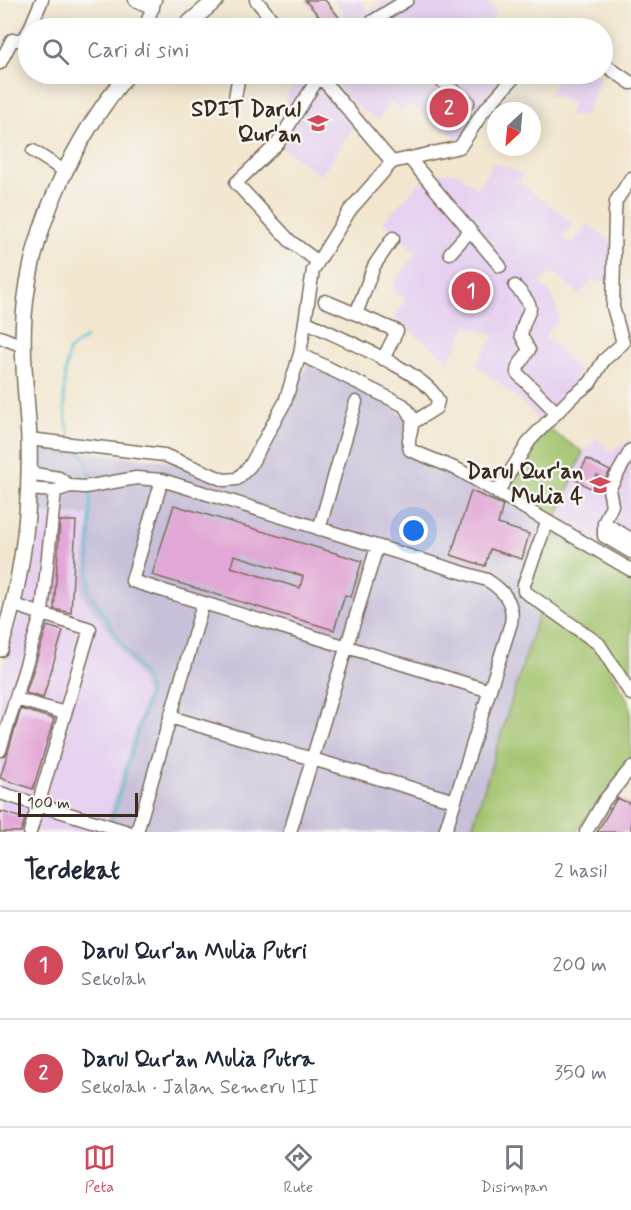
<!DOCTYPE html>
<html lang="id">
<head>
<meta charset="utf-8">
<style>
	:root { --surface:#fff; --page:#f6f6f7; --text:#1f2937; --muted:#747a83; --line:#e0e1e3; --accent:#d1495b }
	body { margin:0; font-family:Mynerve,sans-serif; background:var(--page); color:var(--text) }
	.compass { position:absolute; left:487px; top:102px; width:54px; height:54px; border-radius:50%; background:var(--surface); box-shadow:0 3px 15px #0003; rotate:206deg }
	.scale { position:absolute; left:18px; bottom:15px; width:120px; box-sizing:border-box; padding-left:6px; border:3px solid #3b2a1e; border-top:0; font-size:16px; line-height:21px; white-space:nowrap; color:#3b2a1e; -webkit-text-stroke:4px #f6f6f2; paint-order:stroke }
	.you { position:absolute; left:414px; top:531px; width:21px; height:21px; margin:-15px; border:4px solid #fff; border-radius:50%; background:#1a73e8; box-shadow:0 0 0 9px #1a73e833 }
	.badge { display:grid; place-items:center; width:39px; height:39px; border-radius:50%; background:var(--accent); color:#fff; font-size:20px; font-weight:700 }
	.pin { position:absolute; translate:-50% -50%; border:3px solid #fff; box-shadow:0 2px 6px #0006 }
	.list { margin:0; padding:0; list-style:none }
	h2 { display:flex; justify-content:space-between; align-items:center; height:78px; margin:0; padding:0 24px; font-size:26px }
	h2 small { font-size:20px; font-weight:400; color:var(--muted) }
	.list li { display:grid; grid-template-columns:39px 1fr auto; gap:18px; align-items:center; box-sizing:border-box; height:108px; padding:0 24px; border-top:2px solid var(--line) }
	.list b { display:block; font-size:22px; white-space:nowrap }
	.list p { margin:0; font-size:20px; white-space:nowrap; color:var(--muted) }
	.list em { font-size:20px; font-style:normal; color:var(--muted) }
	.icon { flex:none; width:33px; height:33px; fill:none; stroke:currentColor; stroke-width:2; stroke-linecap:round; stroke-linejoin:round }
	.map { position:relative; flex:none; width:631px; height:832px; overflow:hidden }
	.search { position:absolute; background:var(--surface); box-shadow:0 3px 15px #0003; left:18px; right:18px; top:18px; height:66px; display:flex; align-items:center; gap:15px; box-sizing:border-box; padding:0 21px; border-radius:33px; color:var(--muted); font-size:22px }
	.sheet { height:294px; background:var(--surface) }
	nav { display:flex; justify-content:space-around; align-items:center; box-sizing:border-box; height:84px; border-top:2px solid var(--line); background:var(--surface); font-size:16px; color:var(--muted) }
	nav a { display:grid; justify-items:center; gap:3px }
	nav .on { color:var(--accent) }
	.map>svg:first-child { display:block }
	.built { fill:#e6d2f0 }
	.industrial { fill:#c8bfd8 }
	.green { fill:#a1c26b; stroke:#6e7644; stroke-width:1.5 }
	.lines { fill:none; stroke-linecap:round; stroke-linejoin:round }
	.stream { stroke:#52bdce; stroke-width:2 }
	.building { fill:#e2a7d6; fill-rule:evenodd }
	.minor-casing { stroke:#7b6c5c; stroke-width:15 }
	.major-casing { stroke:#7b6c5c; stroke-width:18 }
	.minor { stroke:#fff; stroke-width:12 }
	.major { stroke:#fff; stroke-width:15 }
	.labels { text-anchor:middle; dominant-baseline:central; stroke-width:5; stroke-linejoin:round; paint-order:stroke }
	.poi-label { font-size:22px; font-weight:bold; fill:#3b2a1e; stroke:#f6f6f2; text-anchor:end }
</style>
</head>
<body>
<div class="map">
<svg width="631" height="832" viewBox="0 0 631 832">
	<rect width="100%" height="100%" fill="#f6f6f2"/>
	<filter id="ink" filterUnits="userSpaceOnUse"><feTurbulence type="fractalNoise" baseFrequency=".0167" numOctaves="2"/><feDisplacementMap in="SourceGraphic" scale="12" xChannelSelector="R" yChannelSelector="G"/><feConvolveMatrix kernelMatrix="1 2 1 2 8 2 1 2 1" color-interpolation-filters="sRGB"/></filter>
	<filter id="wash" filterUnits="userSpaceOnUse"><feTurbulence type="fractalNoise" baseFrequency=".008" numOctaves="4" result="noise"/><feDisplacementMap in="SourceGraphic" scale="24" xChannelSelector="R" yChannelSelector="G"/><feGaussianBlur stdDeviation="1.35" result="paint"/><feColorMatrix in="noise" values="0 0 0 0 0 0 0 0 0 0 0 0 0 0 0 0 0 1.4 0 .05"/><feComposite in="paint" operator="in"/></filter>
	<g filter="url(#wash)">
		<rect width="100%" height="100%" fill="#f2e6cf"/>
		<!-- built -->
		<path class="built" d="M333 0H359L369 11 386 0H489L486 4 497 12 486 26 489 28H356Z
			M302 74H313L354 125 321 176 271 139 268 131 287 122V95Z
			M327 74H512L461 140 409 104 403 110 390 102 378 120 352 103Z
			M559 74H602L585 116 569 115 573 101 549 95Z
			M494 162 523 174 518 182 574 223 563 237 572 244 588 224 611 241 609 284 592 280 580 295 551 271 540 283 552 296 560 318 545 335 580 371 569 394 541 424 523 403 476 365 495 335 467 326 449 361 394 318 405 299 391 287 416 253 383 222 430 172 458 173 477 188Z
			M597 438 610 451 631 440V563L557 518 583 452Z
			M49 511 90 515 81 593 139 678 146 694 104 832H0V678L24 596 34 513Z"/>
		<!-- industrial -->
		<path class="industrial" d="M308 363 377 396 403 415 409 427 405 454 445 464 539 520V531L518 588 520 597 540 609 473 825 486 832H104L146 694 139 678 81 593 90 515 34 513 40 447 177 462 245 480 263 457Z"/>
		<!-- green -->
		<path class="green" d="M547 428 583 452 557 518 541 513 502 490 518 464Z
			M547 529 631 577V687L610 653 527 588Z
			M540 609 592 642 607 661 630 705 631 761 576 832H486L473 825Z"/>
		<g class="lines">
			<!-- stream -->
			<path class="stream" d="M72 441C61 411 63 381 69 350L87 337
				M79 450 86 460 91 481
				M91 489 89 592 148 683 149 693 111 823
				M597 825 623 787"/>
		</g>
		<g id="blocks">
			<!-- building -->
			<path class="building" d="M305 0H325L348 28H329Z
				M587 459 610 471 605 479 597 475 590 488 576 480Z
				M471 491 503 505 498 524 529 534 522 559 490 549 485 566 451 555Z
				M174 505 362 561 351 597 345 595 334 630 152 575ZM234 555 303 576 300 588 231 567Z
				M60 521H76L71 613 54 609Z
				M47 626 63 631 43 698 26 693Z
				M21 709 54 719 33 789 0 778Z
				M617 798 631 804V832H597Z
				M0 811 25 819 21 832H0Z"/>
		</g>
	</g>
	<g filter="url(#ink)">
		<use href="#blocks" fill-opacity="0" stroke="#7b6c5c" stroke-width="1.5"/>
		<g class="lines">
			<!-- minor casing -->
			<g class="minor-casing">
				<path id="minor" d="M135 0 153 8
					M256 0 279 28
					M30 28 42 0
					M145 28 155 0
					M368 28 373 21 407 0
					M0 63 12 40H23L28 32
					M602 63 631 83
					M318 74 392 162
					M433 74 468 102
					M235 98 239 74
					M33 151 66 172
					M409 158 500 266
					M450 253 469 232
					M317 261 290 241 236 183 278 143 315 83 331 74
					M515 286C541 314 526 305 521 335L529 350 518 367 517 373 556 412
					M325 301 397 331 383 359
					M356 314 374 266 393 238
					M305 321C332 335 431 374 438 401L436 408 414 422
					M0 337 23 346
					M300 354 403 405C423 424 404 432 410 450L459 470 631 570
					M29 439 164 455 224 480 237 479 250 466 285 402 300 354 313 270 350 210 392 162 460 147 483 112 517 74
					M631 450 609 489 612 505 604 523V536L631 552
					M162 480 132 581 487 690
					M70 486 85 487 136 478 162 480 487 580C503 590 515 603 511 623L445 832
					M28 489 55 491 70 486 59 478 28 473
					M497 493 530 440 572 397 590 383 604 360 623 343 613 307 615 212 616 201 631 178
					M547 522 524 584V591L599 644 631 694
					M604 523 631 539
					M319 529 356 402
					M14 605 90 629 30 832
					M16 699 65 713
					M170 717 455 801
					M0 750 42 612 55 491
					M0 793 128 832
					M137 832 203 604
					M290 832 377 547
					M586 832 604 801 631 768"/>
			</g>
			<!-- major casing -->
			<g class="major-casing">
				<path id="major" d="M183 28 216 0
					M0 649C22 582 31 509 29 439 27 398 21 357 24 316 30 230 73 139 128 74"/>
			</g>
			<!-- minor -->
			<use href="#minor" class="minor"/>
			<!-- major -->
			<use href="#major" class="major"/>
		</g>
	</g>
	<!-- icons -->
	<defs>
		<g id="school-bare" transform="scale(1.62)"><path d="M0-5L7-2L0 1L-7-2ZM-4 1L0 2.5L4 1V4Q0 6-4 4Z" fill="#d1495b" stroke="#f6f6f2" stroke-width="2.5" paint-order="stroke"/></g>
	</defs>
	<g fill-rule="evenodd">
		<use href="#school-bare" x="318" y="123"/>
		<use href="#school-bare" x="600" y="485"/>
	</g>
	<g class="labels">
		<!-- poi labels -->
		<g class="poi-label">
			<text x="301" y="110">SDIT Darul<tspan x="301" dy="25">Qur'an</tspan></text>
			<text x="583" y="472">Darul Qur'an<tspan x="583" dy="25">Mulia 4</tspan></text>
		</g>
	</g>
</svg>
<svg class="compass" viewBox="-18 -18 36 36"><path d="M0-13l5 13h-10z" fill="#e53935"/><path d="M0 13l5-13h-10z" fill="#747a83"/></svg>
<div class="scale">100 m</div>
<div class="you"></div>
<div class="pin badge" style="left:471px;top:291px">1</div>
<div class="pin badge" style="left:449px;top:108px">2</div>
<div class="search"><svg class="icon" aria-label="search" viewBox="0 0 24 24"><circle cx="10" cy="10" r="6"/><path d="M15 15l6 6"/></svg>Cari di sini</div>
</div>
<section class="sheet">
<h2>Terdekat<small>2 hasil</small></h2>
<ul class="list">
<li><span class="badge">1</span><div><b>Darul Qur'an Mulia Putri</b><p>Sekolah</p></div><em>200 m</em></li>
<li><span class="badge">2</span><div><b>Darul Qur'an Mulia Putra</b><p>Sekolah · Jalan Semeru III</p></div><em>350 m</em></li>
</ul>
</section>
<nav>
<a class="on"><svg class="icon" aria-label="map" viewBox="0 0 24 24"><path d="M3 6l6-2 6 2 6-2v14l-6 2-6-2-6 2zM9 4v14M15 6v14"/></svg>Peta</a>
<a><svg class="icon" aria-label="directions" viewBox="0 0 24 24"><path d="M12 3l9 9-9 9-9-9zM9 14v-3h6M13 9l2 2-2 2"/></svg>Rute</a>
<a><svg class="icon" aria-label="saved" viewBox="0 0 24 24"><path d="M7 4h10v16l-5-4-5 4z"/></svg>Disimpan</a>
</nav>
</body>
</html>
